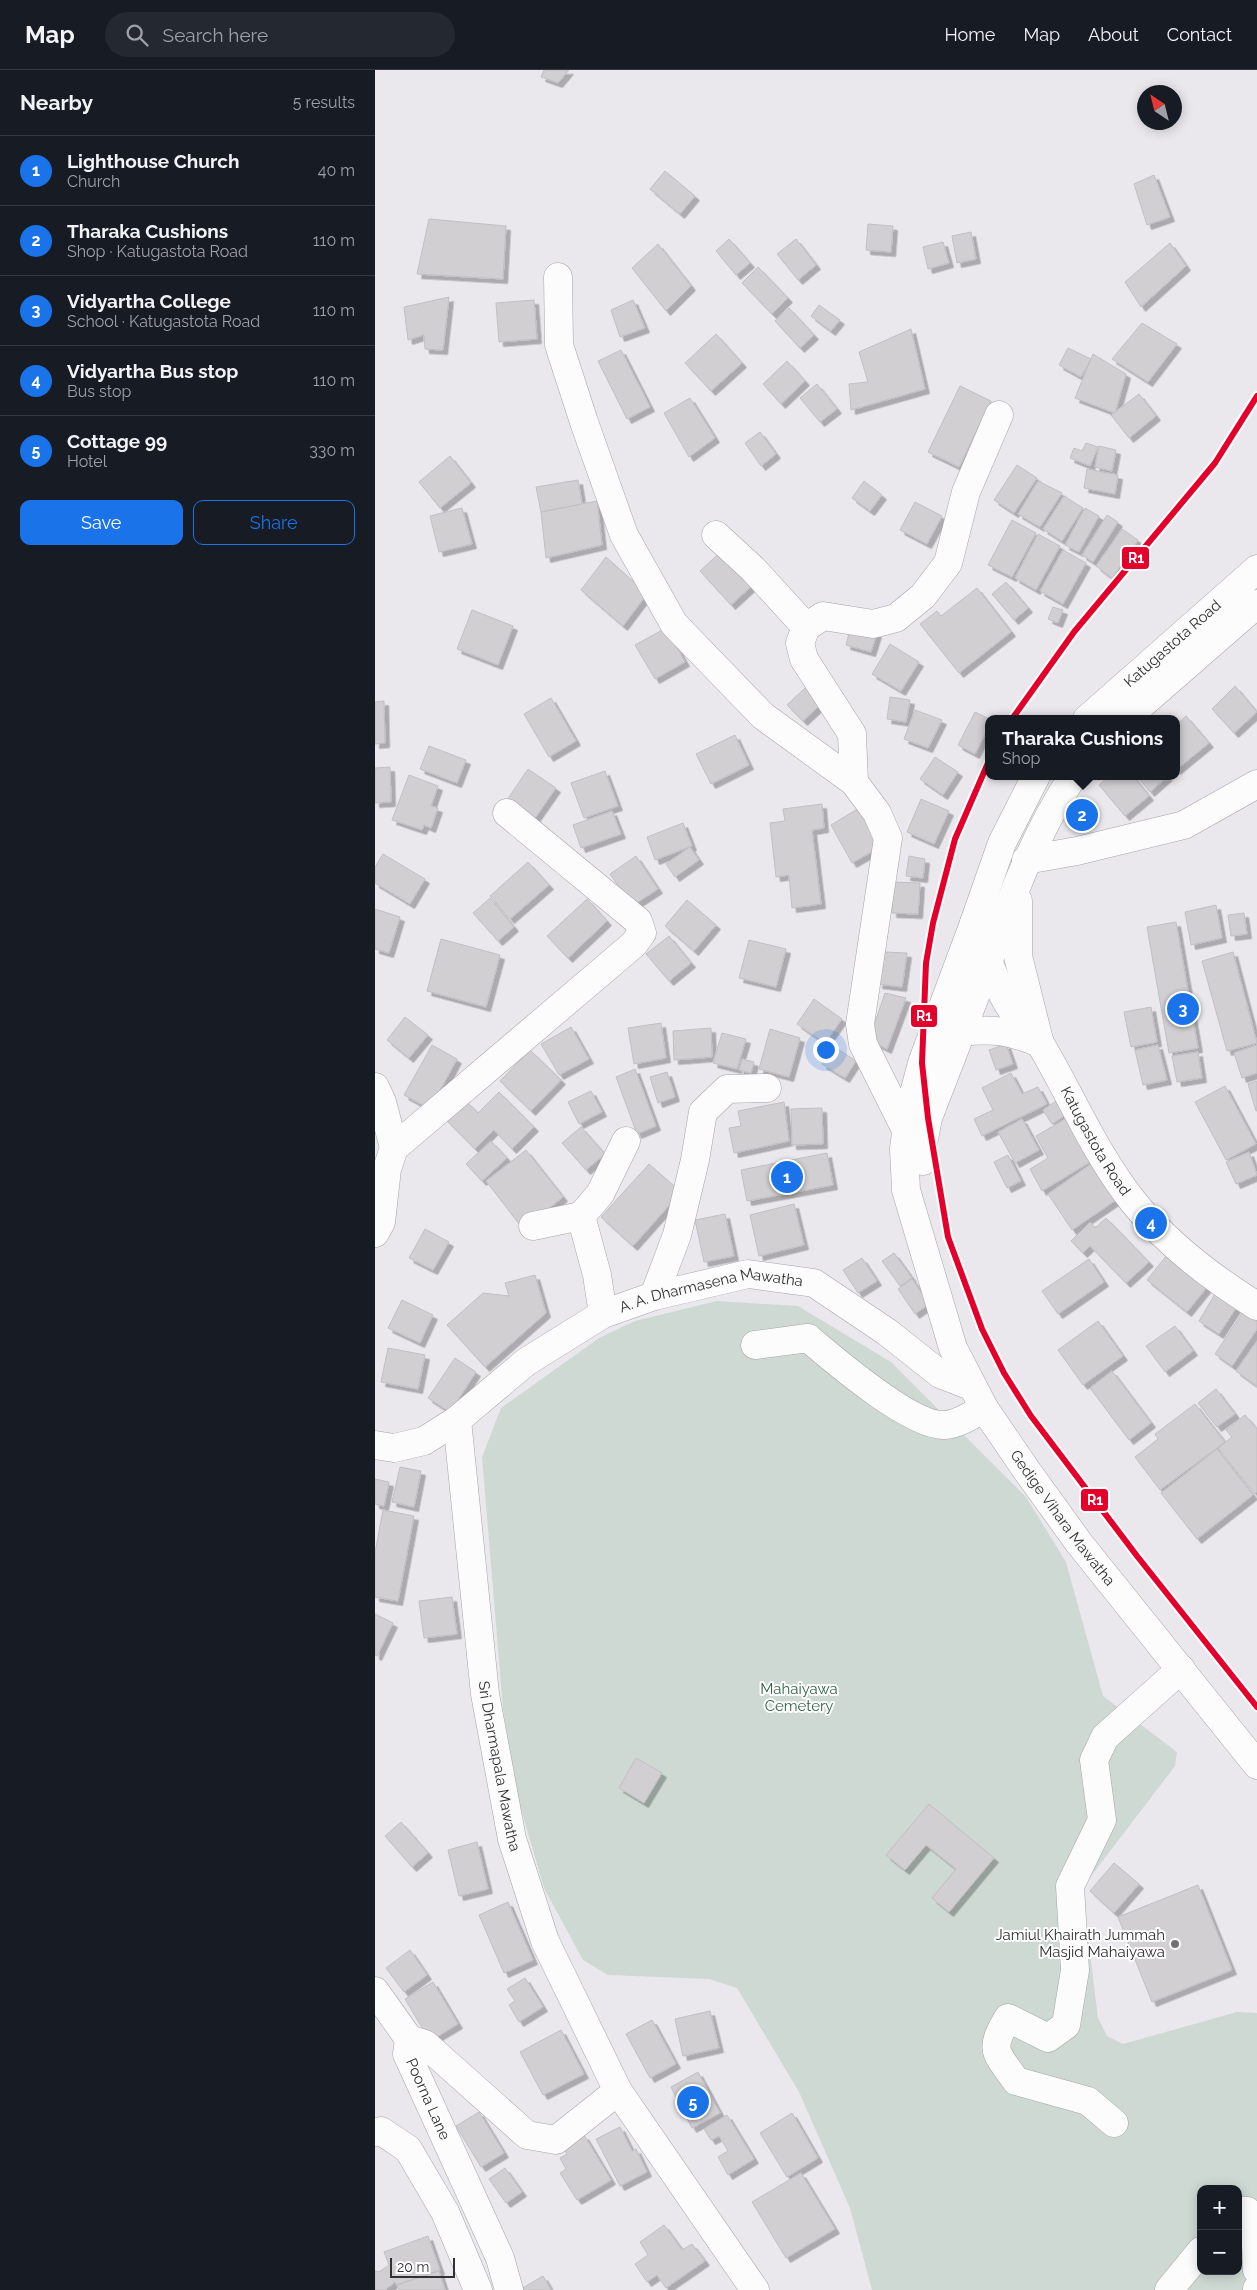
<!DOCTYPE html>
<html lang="en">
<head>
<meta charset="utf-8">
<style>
	:root { --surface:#171b24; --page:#242831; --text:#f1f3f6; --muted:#9ea1a6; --line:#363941; --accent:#1a73e8 }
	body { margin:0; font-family:Raleway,sans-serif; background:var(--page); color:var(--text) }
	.controls { position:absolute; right:15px; bottom:15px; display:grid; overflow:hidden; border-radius:10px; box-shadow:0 2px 12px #0003 }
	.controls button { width:45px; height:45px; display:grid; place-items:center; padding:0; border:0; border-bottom:1px solid var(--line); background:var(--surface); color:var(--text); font:25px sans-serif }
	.compass { position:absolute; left:762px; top:15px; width:45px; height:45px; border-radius:50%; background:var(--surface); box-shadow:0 2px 12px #0003; rotate:325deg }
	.scale { position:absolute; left:15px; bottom:12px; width:65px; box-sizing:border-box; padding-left:5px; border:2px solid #313033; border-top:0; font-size:14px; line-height:18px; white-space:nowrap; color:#313033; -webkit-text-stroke:4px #fff; paint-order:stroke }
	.you { position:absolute; left:450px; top:979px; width:18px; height:18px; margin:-12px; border:4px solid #fff; border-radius:50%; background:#1a73e8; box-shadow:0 0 0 8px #1a73e833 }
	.badge { display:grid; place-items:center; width:32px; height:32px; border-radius:50%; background:var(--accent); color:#fff; font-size:16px; font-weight:700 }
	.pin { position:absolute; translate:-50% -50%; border:2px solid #fff; box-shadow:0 1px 5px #0006 }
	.popup { position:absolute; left:610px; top:645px; width:195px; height:65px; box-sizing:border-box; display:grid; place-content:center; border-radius:10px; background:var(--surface); filter:drop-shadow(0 1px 4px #0005); font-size:16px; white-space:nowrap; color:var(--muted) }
	.popup b { font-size:19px; color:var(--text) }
	.popup::after { content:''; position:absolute; left:50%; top:100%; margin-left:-10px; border:10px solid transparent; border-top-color:var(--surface) }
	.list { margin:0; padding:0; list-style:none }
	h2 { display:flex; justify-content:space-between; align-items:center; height:65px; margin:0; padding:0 20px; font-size:21px }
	h2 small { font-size:16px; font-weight:400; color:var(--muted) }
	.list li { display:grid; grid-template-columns:32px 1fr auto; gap:15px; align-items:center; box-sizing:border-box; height:70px; padding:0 20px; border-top:1px solid var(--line) }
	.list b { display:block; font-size:19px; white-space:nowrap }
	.list p { margin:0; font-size:16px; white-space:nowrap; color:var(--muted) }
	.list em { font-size:16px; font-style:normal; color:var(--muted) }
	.actions { display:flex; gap:10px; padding:15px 20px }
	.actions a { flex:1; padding:11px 0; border:1px solid var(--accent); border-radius:10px; text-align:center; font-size:18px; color:var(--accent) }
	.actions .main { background:var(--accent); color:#fff }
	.icon { flex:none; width:28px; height:28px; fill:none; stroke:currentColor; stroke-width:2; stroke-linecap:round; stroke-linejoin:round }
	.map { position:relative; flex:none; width:882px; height:2220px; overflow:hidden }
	header { display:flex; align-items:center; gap:30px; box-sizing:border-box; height:70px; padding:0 25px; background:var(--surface); border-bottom:1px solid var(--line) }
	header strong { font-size:24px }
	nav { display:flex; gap:28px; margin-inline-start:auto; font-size:18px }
	.search { width:350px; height:45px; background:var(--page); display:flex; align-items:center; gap:12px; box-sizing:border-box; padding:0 18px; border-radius:28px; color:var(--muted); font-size:19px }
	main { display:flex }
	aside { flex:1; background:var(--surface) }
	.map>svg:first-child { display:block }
	.green { fill:#ced9d3; fill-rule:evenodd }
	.building { fill:#d1cfd2; stroke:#c1bfc2; filter:url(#shadow) }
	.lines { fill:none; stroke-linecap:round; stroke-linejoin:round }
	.minor-casing { stroke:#a5a4a7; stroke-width:29 }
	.major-casing { stroke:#a5a4a7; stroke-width:29 }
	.highway-casing { stroke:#a5a4a7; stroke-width:29 }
	.minor { stroke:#fcfcfc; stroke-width:28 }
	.major { stroke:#fcfcfc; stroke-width:28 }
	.highway { stroke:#fcfcfc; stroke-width:28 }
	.rail-1-casing { stroke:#fff; stroke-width:10 }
	.rail-1 { stroke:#e4002b; stroke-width:6 }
	.poi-dot { fill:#727074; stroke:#fff; stroke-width:2 }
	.labels { text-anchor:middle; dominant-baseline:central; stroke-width:4; stroke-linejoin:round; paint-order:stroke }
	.street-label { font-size:15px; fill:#313033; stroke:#fff }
	.park-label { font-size:15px; fill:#336346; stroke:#fff }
	.poi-label { font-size:15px; fill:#313033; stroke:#fff; text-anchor:end }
	.line-badge { stroke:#fff; stroke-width:2 }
	.badge-label { font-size:14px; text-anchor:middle; font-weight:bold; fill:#fff }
</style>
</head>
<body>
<header>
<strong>Map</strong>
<div class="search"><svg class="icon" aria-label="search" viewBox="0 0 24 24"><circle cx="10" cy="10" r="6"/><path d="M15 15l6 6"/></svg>Search here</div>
<nav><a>Home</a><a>Map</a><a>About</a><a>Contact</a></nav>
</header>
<main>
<aside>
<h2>Nearby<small>5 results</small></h2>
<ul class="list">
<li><span class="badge">1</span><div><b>Lighthouse Church</b><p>Church</p></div><em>40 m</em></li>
<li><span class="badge">2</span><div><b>Tharaka Cushions</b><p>Shop · Katugastota Road</p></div><em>110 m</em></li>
<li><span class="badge">3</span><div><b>Vidyartha College</b><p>School · Katugastota Road</p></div><em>110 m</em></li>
<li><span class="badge">4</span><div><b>Vidyartha Bus stop</b><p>Bus stop</p></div><em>110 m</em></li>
<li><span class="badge">5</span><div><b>Cottage 99</b><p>Hotel</p></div><em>330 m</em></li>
</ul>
<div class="actions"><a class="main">Save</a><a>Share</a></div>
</aside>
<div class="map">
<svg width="882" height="2220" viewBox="0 0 882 2220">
	<defs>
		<filter id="shadow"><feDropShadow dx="4.5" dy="4.5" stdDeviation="0" flood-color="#0004"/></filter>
	</defs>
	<rect width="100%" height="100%" fill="#eae8ed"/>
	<!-- green -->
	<path class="green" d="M342 1231 423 1236 516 1292 651 1427 691 1492 728 1626 802 1682 800 1696 707 1818 723 1948 732 1966 748 1974 862 1942 882 1943V2220H497L475 2138 424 2022 362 1918 334 1909 233 1905 208 1890 169 1818 142 1725 128 1639 107 1387 126 1338 224 1268 260 1251ZM826 2119H863V2201H826Z"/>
	<!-- building -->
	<path class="building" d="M169 0H194L183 13 166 7Z
		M290 101 320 126 305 144 275 119Z
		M779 105 795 147 772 155 759 114Z
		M54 149 131 156 128 209 42 204Z
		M493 154 518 156 516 182 491 180Z
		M596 162 601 189 582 193 577 166Z
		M354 169 375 193 361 205 341 181Z
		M421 169 441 195 423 210 402 184Z
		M568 172 574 193 553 199 548 177Z
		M795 173 811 196 766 237 750 212Z
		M283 174 316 216 291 241 257 198Z
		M383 197 413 228 397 244 367 213Z
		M74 227 68 280 50 279 49 265 33 270 29 237Z
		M159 230 162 269 124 272 121 233Z
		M258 230 270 258 245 267 236 240Z
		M444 235 465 250 456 261 436 246Z
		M414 238 439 265 425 278 400 251Z
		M767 253 802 274 773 312 737 289Z
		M536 259 550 319 476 340 474 314 493 312 484 282Z
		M341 264 367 293 336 321 310 293Z
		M693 278 716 289 706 307 684 295Z
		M246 280 275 337 252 349 223 291Z
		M718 284 751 304 740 343 700 328Z
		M412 291 430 311 406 334 388 314Z
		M442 314 462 339 445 352 425 328Z
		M585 316 616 331 584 397 553 382Z
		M764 324 781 346 754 368 736 345Z
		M315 328 340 368 314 387 289 343Z
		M385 362 401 384 386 396 370 373Z
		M711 373 723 377 715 396 695 388 699 378 707 381Z
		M724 376 741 380 737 401 720 397Z
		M75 386 96 413 65 438 44 412Z
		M642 395 662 408 639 443 619 430Z
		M712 399 743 405 740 424 709 418Z
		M203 410 207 434 166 442 161 417Z
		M489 411 507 425 495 441 477 428Z
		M663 411 687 423 665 457 643 444Z
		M689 426 708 438 687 471 668 459Z
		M222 431 227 475 171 488 166 442Z
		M540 432 567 446 552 474 525 460Z
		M87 438 97 474 64 482 55 446Z
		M710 438 724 446 704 482 690 475Z
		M732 445 743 452 718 492 707 485Z
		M637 450 661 463 637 507 613 495Z
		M747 459 763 470 737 508 721 496Z
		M663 464 685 476 661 520 640 508Z
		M349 479 380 513 356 535 325 501Z
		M688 480 711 493 688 534 665 521Z
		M231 487 272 524 248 556 206 520Z
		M631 512 653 538 639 550 617 524Z
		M602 518 636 562 584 603 545 554 562 541 566 546Z
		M678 537 688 540 683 553 673 549Z
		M97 540 138 556 123 595 82 579Z
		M476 556 502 563 496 582 471 575Z
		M291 558 310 592 280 609 260 575Z
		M515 574 544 592 526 621 497 604Z
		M860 616 882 642 859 663 837 639Z
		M430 618 445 635 428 651 412 635Z
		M515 627 535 630 531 652 512 649Z
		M176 628 201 671 174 687 149 644Z
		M9 631 10 673 0 674V632Z
		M540 640 567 650 553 678 529 669Z
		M600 642 614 649 613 658 600 684 583 675Z
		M811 646 834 673 801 700V655Z
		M360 665 374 695 336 714 321 684Z
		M54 676 91 690 82 713 45 699Z
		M560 687 583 702 568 725 545 709Z
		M15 697 16 732 0 733V698Z
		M153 699 181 718 158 751 130 733Z
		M230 701 243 736 209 748 196 713Z
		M34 705 63 716 56 736 63 738 56 758 49 755 47 760 17 750Z
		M734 706H758L774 726 750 746 724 715Z
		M762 706H793L775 722Z
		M546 729 574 741 559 774 532 762Z
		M447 734 449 758 437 760 446 834 417 838 414 805 401 807 395 753 410 751 408 739Z
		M484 738 507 776 477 793 456 755Z
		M237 741 246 764 206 778 198 755Z
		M308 753 317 776 280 790 272 767Z
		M315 777 324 790 300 807 291 794Z
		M8 784 50 809 35 834 0 813V797Z
		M261 786 283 819 257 836 235 804Z
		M534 786 550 789 548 808 531 806Z
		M153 792 174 815 135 849 115 826Z
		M518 812 545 813 543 844 517 843Z
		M115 828 139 857 123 871 98 843Z
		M212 829 232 851 193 888 172 866Z
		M312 830 341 855 319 881 290 856Z
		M841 835 847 868 816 875 810 842Z
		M0 839 25 847 14 883 0 879Z
		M869 843 872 864 856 866 853 845Z
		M801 852 823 978 794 983 772 857Z
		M294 866 316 893 294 911 271 884Z
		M66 869 125 885 111 937 52 921Z
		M374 870 411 879 401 917 364 908Z
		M509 882 532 883 527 917 503 914Z
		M858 882 882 973 852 981 827 891Z
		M510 923 531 928 512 979 494 970Z
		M439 929 467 949 450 973 422 954Z
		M776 937 782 972 756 977 749 942Z
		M30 947 53 965 34 988 12 970Z
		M286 953 291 988 259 994 253 958Z
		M196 957 214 989 184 1005 166 974Z
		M336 958 337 987 299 990 298 961Z
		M395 959 425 968 414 1007 384 999Z
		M347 963 371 969 362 999 338 993Z
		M631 974 638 994 621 1000 614 980Z
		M57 975 82 989 55 1039 29 1025Z
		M783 975 792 1010 768 1015 760 980Z
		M882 975V1003L867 1008 859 983Z
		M458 976 481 991 470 1008 447 994Z
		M155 980 186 1010 156 1041 125 1011Z
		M823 982 827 1008 802 1012 797 986Z
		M367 989 379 992 376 1003 364 1000Z
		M260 999 281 1056 262 1064 241 1007Z
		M292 1002 300 1027 283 1033 275 1007Z
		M636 1003 647 1024 663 1017 672 1034 607 1066 599 1049 618 1040 607 1018Z
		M882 1011V1041H881L873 1014Z
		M850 1016 881 1074 851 1090 820 1032Z
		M216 1021 227 1042 204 1054 193 1032Z
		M124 1022 159 1057 137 1079 119 1060 100 1079 72 1051 92 1032 103 1043Z
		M683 1030 692 1044 677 1054 668 1040Z
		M409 1032 414 1071 359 1083 354 1058 366 1056 363 1041Z
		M447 1038 448 1074 417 1075 416 1039Z
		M692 1048 717 1091 667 1121 655 1099 673 1088 661 1066Z
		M647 1049 664 1080 640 1093 623 1062Z
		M206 1057 230 1084 211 1100 187 1073Z
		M116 1071 132 1088 107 1111 91 1094Z
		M151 1080 188 1127 148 1159 111 1111Z
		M874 1082 882 1105 861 1114 851 1092Z
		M452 1083 458 1115 372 1131 366 1100Z
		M633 1085 646 1111 632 1118 619 1092Z
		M719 1092 744 1128 697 1160 673 1124Z
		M274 1094 306 1122 258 1176 226 1147Z
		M419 1134 429 1175 384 1186 375 1145Z
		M350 1144 359 1186 329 1192 320 1150Z
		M731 1148 774 1192 751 1213 715 1176 708 1183 696 1171 715 1152 720 1158Z
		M50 1159 74 1172 58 1200 34 1188Z
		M519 1183 537 1208 525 1216 507 1191Z
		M792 1185 833 1216 812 1242 772 1210Z
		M487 1188 502 1211 483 1223 468 1200Z
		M714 1189 729 1212 683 1244 667 1221Z
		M160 1205 171 1243 110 1297 72 1255 108 1223 134 1226 130 1213Z
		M537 1209 554 1234 540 1244 523 1219Z
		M840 1224 861 1238 844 1264 824 1251Z
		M27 1230 58 1245 45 1273 13 1258Z
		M870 1239 882 1247V1259L857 1296 840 1284Z
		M723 1251 748 1286 708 1315 683 1280Z
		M800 1256 818 1281 790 1302 771 1276Z
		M882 1271V1316L861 1301Z
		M13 1278 50 1285 43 1319 6 1312Z
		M80 1288 101 1302 75 1342 53 1328Z
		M737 1301 776 1353 754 1370 715 1318Z
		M841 1319 860 1344 842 1357 823 1333Z
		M820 1334 850 1372 785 1420 760 1387 783 1369 780 1364Z
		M870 1345 882 1359V1422L880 1424 843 1378 857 1367 851 1360Z
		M842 1379 878 1425 822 1469 786 1423Z
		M25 1397 46 1401 39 1437 17 1432Z
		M0 1409 14 1412 9 1436 0 1434Z
		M8 1440 39 1446 23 1531 0 1527V1483Z
		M77 1527 82 1564 49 1568 44 1531Z
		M0 1544 18 1553 2 1586 0 1585Z
		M261 1688 287 1703 269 1733 244 1718Z
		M554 1734 619 1788 574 1842 557 1828 581 1799 551 1775 530 1800 511 1785Z
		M26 1752 53 1783 37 1797 10 1766Z
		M102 1772 113 1819 84 1826 73 1780Z
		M739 1793 764 1814 739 1843 715 1821Z
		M823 1815 857 1900 777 1932 743 1847Z
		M133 1832 158 1890 129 1903 104 1845Z
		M35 1880 52 1905 29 1922 11 1898Z
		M150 1908 168 1937 144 1952 134 1935 140 1931 132 1919Z
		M58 1912 83 1954 55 1971 30 1929Z
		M335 1941 344 1978 308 1986 300 1949Z
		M277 1950 301 1994 275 2008 251 1964Z
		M186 1960 209 2004 168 2025 145 1982Z
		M323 2002 345 2043 317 2058 296 2017Z
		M104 2042 129 2083 106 2097 81 2056Z
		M417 2043 443 2088 412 2107 385 2063Z
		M352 2045 379 2089 353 2105 343 2087 353 2081 344 2066 336 2070 329 2059Z
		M245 2057 257 2081 261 2079 272 2102 245 2116 221 2069Z
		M209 2065 236 2110 202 2130 185 2103 191 2099 185 2088 192 2084 188 2078Z
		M130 2098 147 2122 131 2133 114 2109Z
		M426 2103 460 2159 411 2188 377 2132Z
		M289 2155 307 2180 317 2174 330 2191 291 2218 282 2205 272 2212 260 2194 273 2185 265 2172Z
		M53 2166 65 2200 21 2215 20 2212 10 2220H0V2201L4 2202 14 2195 9 2182Z
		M64 2201 70 2220H24L22 2215Z
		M168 2206 176 2220H147L146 2219Z"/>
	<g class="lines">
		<!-- minor casing -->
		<g class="minor-casing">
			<g id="minor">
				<path d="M183 207 184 275 209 352 249 465 299 554 388 646 479 712 502 743 513 768 485 954 488 974 531 1060"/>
				<path d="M341 465 378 499 431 557"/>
				<path d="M479 712 477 664 429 589 425 573 431 557 448 546 498 554 521 548 548 526 573 493 591 422 624 345"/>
				<path d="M651 790 702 781 809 755 882 714"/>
				<path d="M0 1017 7 1032 19 1078 12 1099 6 1152 0 1163"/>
				<path d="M19 1078 259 874 267 863 263 851 132 743"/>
				<path d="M158 1156 206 1146"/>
				<path d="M279 1226 302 1165 320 1090 328 1042 352 1019 392 1018"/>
				<path d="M228 1244 222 1205 206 1146 225 1124 251 1071"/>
				<path d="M380 1275 433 1268C459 1290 537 1357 570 1355 584 1354 597 1345 609 1338"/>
				<path id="s1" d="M82 1350 110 1624 137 1769 170 1871 243 2021 380 2220"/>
				<path id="s2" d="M0 1375 19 1378 49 1371 82 1350 151 1292 228 1244 279 1226 373 1204 439 1213 512 1262 565 1304 596 1316"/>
				<path d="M0 1921 34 1969"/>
				<path d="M739 2053 713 2031 641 2011C621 1982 613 1981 633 1948L673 1968 691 1955 700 1900 695 1816 727 1750 719 1690 730 1667 806 1599"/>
				<path d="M0 2062 6 2061 33 2079 70 2142 103 2220"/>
				<path d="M863 2141H872L880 2150 882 2200"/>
				<path d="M134 2220 125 2188 32 1984 34 1969 50 1974 152 2065 181 2070 243 2021"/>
				<path d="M794 2220 826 2181"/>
				<path d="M882 2220V2219"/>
			</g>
		</g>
		<!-- major casing -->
		<g class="major-casing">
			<g id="major">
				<path id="s3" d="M599 853 547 993 533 1046 529 1079 531 1120 578 1278 609 1338 652 1401 704 1473 882 1695"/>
				<path d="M587 962C618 958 635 961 665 973"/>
				<path d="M548 1091V1074L553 1048 614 890"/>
			</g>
		</g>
		<!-- highway casing -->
		<g class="highway-casing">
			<g id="highway">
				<path id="s4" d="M712 649 882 499"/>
				<path d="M750 649 882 534"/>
				<path id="s5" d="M661 706 627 773 599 853C611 882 620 917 639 943 646 954 659 963 666 975 697 1027 721 1086 760 1134 794 1176 837 1208 882 1236"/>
				<path d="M643 831V886L664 970"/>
				<path d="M614 890C637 825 660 764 698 706"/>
			</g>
		</g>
		<!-- minor -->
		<use href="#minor" class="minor"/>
		<!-- major -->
		<use href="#major" class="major"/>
		<!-- highway -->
		<use href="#highway" class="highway"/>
		<!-- rail-1 casing -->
		<g class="rail-1-casing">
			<path id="rail-1" d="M637 649 699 562 840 393 882 326
				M613 693 580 769 558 853 551 893 547 993 553 1048 573 1167 607 1259 629 1303 656 1346 762 1486 882 1637"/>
		</g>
		<!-- rail-1 -->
		<use href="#rail-1" class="rail-1"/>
	</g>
	<!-- markers -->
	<circle class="poi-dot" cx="800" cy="1874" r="5"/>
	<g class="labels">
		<!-- street labels -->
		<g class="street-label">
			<text stroke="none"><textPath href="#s4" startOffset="114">Katugastota Road</textPath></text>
			<text stroke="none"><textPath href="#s5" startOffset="411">Katugastota Road</textPath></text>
			<text stroke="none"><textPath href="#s2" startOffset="382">A. A. Dharmasena Mawatha</textPath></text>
			<text stroke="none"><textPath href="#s3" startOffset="646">Gedige Vihara Mawatha</textPath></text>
			<text stroke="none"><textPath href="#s1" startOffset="349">Sri Dharmapala Mawatha</textPath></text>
			<text transform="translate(53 2029) rotate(66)">Poorna Lane</text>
		</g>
		<!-- park labels -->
		<g class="park-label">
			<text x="424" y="1619">Mahaiyawa<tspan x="424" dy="17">Cemetery</tspan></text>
		</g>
		<!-- poi labels -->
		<g class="poi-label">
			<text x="790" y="1865">Jamiul Khairath Jummah<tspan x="790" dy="17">Masjid Mahaiyawa</tspan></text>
		</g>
	</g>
	<g class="line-badge">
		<rect x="746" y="476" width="29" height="24" rx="5" fill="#e4002b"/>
		<rect x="535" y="934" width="28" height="24" rx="5" fill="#e4002b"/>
		<rect x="705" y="1418" width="29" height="24" rx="5" fill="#e4002b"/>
	</g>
	<g class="badge-label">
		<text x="761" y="493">R1</text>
		<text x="549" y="951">R1</text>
		<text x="720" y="1435">R1</text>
	</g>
</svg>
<div class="controls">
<button>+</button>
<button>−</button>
</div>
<svg class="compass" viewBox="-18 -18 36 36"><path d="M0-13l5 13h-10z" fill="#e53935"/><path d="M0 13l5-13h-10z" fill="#9ea1a6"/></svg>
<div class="scale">20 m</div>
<div class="you"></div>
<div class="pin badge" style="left:412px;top:1107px">1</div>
<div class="pin badge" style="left:707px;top:745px">2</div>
<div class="popup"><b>Tharaka Cushions</b>Shop</div>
<div class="pin badge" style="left:808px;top:939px">3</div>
<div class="pin badge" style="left:776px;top:1153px">4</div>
<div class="pin badge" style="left:318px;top:2032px">5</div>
</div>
</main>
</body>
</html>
